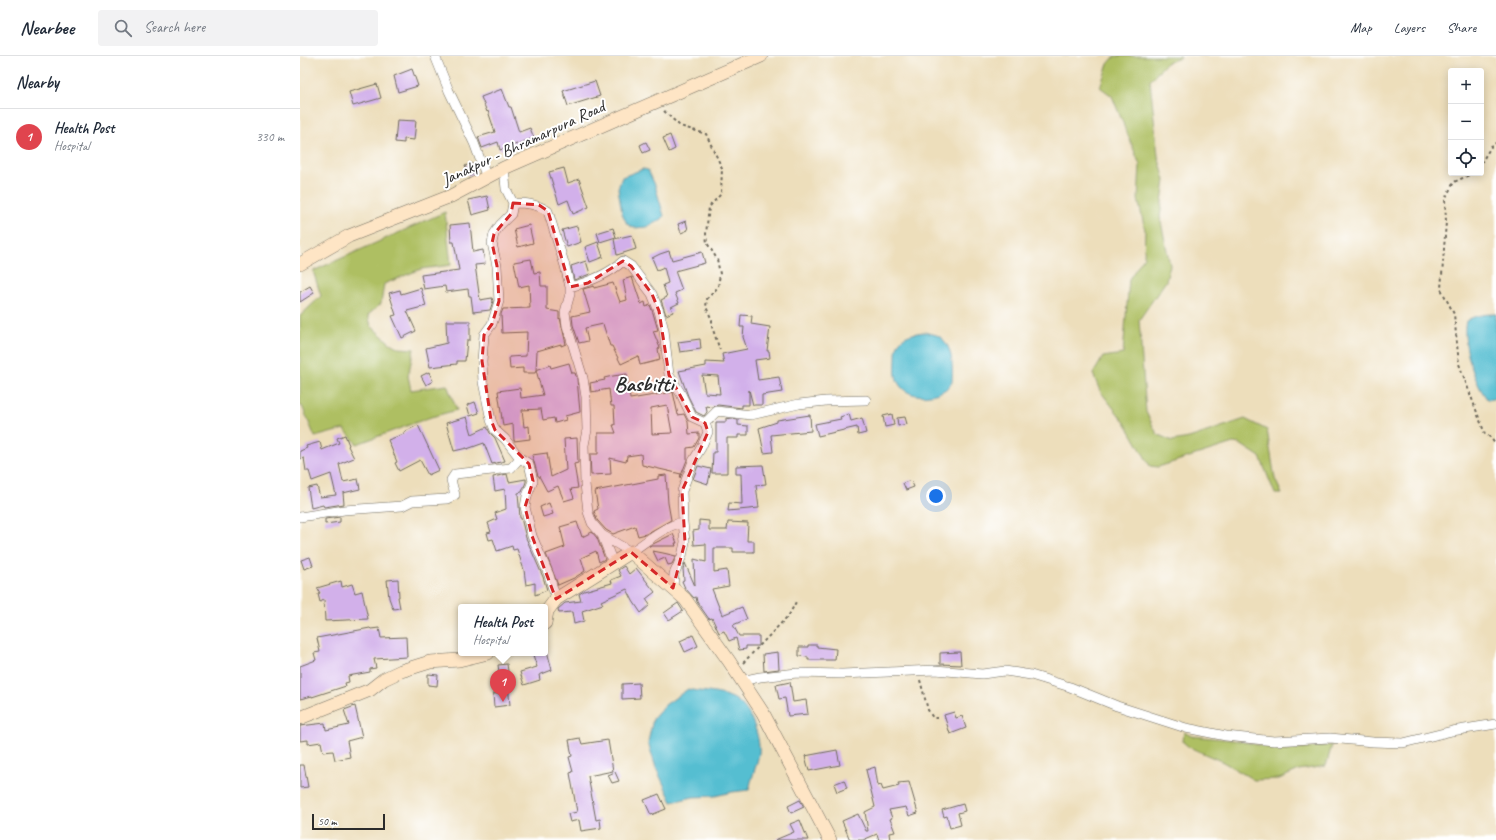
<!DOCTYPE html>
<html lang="en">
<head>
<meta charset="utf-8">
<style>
	:root { --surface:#fff; --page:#f2f2f3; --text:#1f2937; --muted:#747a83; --line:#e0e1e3; --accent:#1f6fb2 }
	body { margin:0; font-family:Caveat,sans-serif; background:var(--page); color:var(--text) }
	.controls { position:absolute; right:12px; top:12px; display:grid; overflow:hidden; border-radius:4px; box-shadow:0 2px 10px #0003 }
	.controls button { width:36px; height:36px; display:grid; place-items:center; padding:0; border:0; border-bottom:1px solid var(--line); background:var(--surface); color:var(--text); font:20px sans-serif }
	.scale { position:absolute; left:12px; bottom:10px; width:73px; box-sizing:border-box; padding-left:4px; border:2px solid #2b2b2b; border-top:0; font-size:11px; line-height:14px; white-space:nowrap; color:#2b2b2b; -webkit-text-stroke:3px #fff; paint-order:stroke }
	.you { position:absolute; left:636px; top:440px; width:14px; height:14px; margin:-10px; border:3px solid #fff; border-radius:50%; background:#1a73e8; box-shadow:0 0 0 6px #1a73e833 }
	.badge { display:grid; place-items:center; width:26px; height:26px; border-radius:50%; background:var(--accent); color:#fff; font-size:13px; font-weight:700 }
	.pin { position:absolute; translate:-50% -33px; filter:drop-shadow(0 1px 2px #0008) }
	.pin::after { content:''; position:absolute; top:21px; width:14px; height:12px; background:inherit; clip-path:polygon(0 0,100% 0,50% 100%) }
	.popup { position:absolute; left:158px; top:548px; width:90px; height:52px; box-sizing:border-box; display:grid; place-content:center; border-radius:4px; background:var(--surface); filter:drop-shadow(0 1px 3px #0005); font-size:13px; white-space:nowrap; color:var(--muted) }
	.popup b { font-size:15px; color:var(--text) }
	.popup::after { content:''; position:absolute; left:50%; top:100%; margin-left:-8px; border:8px solid transparent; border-top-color:var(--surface) }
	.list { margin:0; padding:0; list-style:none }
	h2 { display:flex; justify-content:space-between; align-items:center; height:52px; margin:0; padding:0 16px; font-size:17px }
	h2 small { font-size:13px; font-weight:400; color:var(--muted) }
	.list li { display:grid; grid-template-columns:26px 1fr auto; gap:12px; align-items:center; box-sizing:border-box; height:56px; padding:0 16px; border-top:1px solid var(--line) }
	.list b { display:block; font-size:15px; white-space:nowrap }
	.list p { margin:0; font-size:13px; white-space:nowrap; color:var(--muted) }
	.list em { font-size:13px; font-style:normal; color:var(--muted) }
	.icon { flex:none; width:22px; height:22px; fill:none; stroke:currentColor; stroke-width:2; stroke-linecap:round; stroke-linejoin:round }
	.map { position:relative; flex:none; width:1196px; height:784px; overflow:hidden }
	header { display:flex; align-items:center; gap:24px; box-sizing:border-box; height:56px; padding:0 20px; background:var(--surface); border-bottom:1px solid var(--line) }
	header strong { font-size:19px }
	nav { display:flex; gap:22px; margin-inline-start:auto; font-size:14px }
	.search { width:280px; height:36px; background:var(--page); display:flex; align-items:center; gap:10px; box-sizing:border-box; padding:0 14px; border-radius:4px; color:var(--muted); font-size:15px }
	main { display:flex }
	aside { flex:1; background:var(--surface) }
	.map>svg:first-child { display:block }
	.green { fill:#aebf62; stroke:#6c7546 }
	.water { fill:#55bed1; stroke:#40747e }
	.building { fill:#d2b0ea; fill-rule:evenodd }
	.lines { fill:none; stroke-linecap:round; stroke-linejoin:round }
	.street-casing { stroke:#6f6a5d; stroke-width:10 }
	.secondary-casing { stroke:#6f6a5d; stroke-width:14 }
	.path { stroke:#6f6a5d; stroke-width:2; stroke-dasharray:3 3; stroke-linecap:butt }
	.street { stroke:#fff; stroke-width:9 }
	.secondary { stroke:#fee5c5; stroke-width:13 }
	.marked { fill:#d62828; fill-opacity:0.2; stroke:#d62828; stroke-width:3; stroke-dasharray:8 5; stroke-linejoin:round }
	.labels { text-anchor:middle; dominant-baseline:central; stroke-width:4; stroke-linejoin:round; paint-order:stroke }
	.street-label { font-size:17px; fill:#2b2b2b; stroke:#fff }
	.district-label { font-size:21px; font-weight:bold; fill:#2b2b2b; stroke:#fff }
</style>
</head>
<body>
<header>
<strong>Nearbee</strong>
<div class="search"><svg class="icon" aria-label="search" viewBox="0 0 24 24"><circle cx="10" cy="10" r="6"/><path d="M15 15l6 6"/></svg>Search here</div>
<nav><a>Map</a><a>Layers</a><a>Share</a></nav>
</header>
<main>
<aside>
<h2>Nearby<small></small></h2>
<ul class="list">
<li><span class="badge" style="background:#e0444e">1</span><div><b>Health Post</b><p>Hospital</p></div><em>330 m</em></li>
</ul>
</aside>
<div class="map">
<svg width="1196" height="784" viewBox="0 0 1196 784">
	<rect width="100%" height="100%" fill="#fff"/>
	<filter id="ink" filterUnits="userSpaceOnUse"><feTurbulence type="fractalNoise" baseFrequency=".025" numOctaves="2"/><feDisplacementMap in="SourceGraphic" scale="8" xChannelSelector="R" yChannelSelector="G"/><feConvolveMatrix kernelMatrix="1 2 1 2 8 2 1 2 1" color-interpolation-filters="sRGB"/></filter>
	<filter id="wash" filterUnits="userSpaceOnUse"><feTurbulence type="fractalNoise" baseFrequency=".012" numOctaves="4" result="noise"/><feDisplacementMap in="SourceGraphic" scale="16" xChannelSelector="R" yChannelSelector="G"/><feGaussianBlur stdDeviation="0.9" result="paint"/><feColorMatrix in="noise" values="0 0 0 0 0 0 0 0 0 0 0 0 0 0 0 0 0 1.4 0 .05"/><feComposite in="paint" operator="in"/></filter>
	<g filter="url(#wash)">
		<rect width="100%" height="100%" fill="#eddebb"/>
		<!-- green -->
		<path class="green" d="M815 0H881L880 2 866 7 850 25 858 100 865 124 860 161 870 209 866 225 839 264 846 356 857 378 872 385 889 382 945 363 967 374 975 423 982 438H975L960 401 940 388 933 387 858 411 850 410 826 368 800 335 793 318 803 301 823 298 829 223 844 201 845 174 838 143 840 109 812 40 800 31 808 8Z
			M145 156 151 209 121 213 84 228 81 248 68 259 71 270 90 287 99 292 114 293 108 320 111 334 147 329 157 354 131 361 57 388 44 373 15 381 2 350H0V260L21 240 13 215Z
			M884 676 891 680 934 684 983 694 1032 689 1026 710 999 714 979 723 954 724 923 706 889 691 883 686Z"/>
		<!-- water -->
		<path class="water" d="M343 113 348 114 355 129 364 160 362 163 347 171 334 172 327 168 322 157 318 132 322 121Z
			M1196 258V342L1188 344C1174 328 1161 285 1166 265 1175 259 1185 258 1196 258Z
			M625 276C630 278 637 278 640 281 653 290 653 311 652 326 651 328 649 331 646 333 633 342 608 343 599 328 594 320 596 309 596 300 596 295 597 287 602 283 608 278 617 277 625 276Z
			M388 633C401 636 418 636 430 641 449 647 461 680 459 698 457 709 451 723 449 734L432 736 415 740 393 741 372 746 356 712 348 686 353 663 365 649Z"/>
		<g id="blocks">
			<!-- building -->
			<path class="building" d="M112 13 118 30 98 36 94 20Z
				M295 25 300 40 268 50 263 35Z
				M77 28 81 42 53 50 49 36Z
				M202 33 209 51H211L219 76 230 72 234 82 200 94 198 86 182 92 178 81 195 76 188 55 187 56 181 41Z
				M97 64 116 65 114 84 104 83V87L95 86Z
				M370 79 375 93 369 96 363 82Z
				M346 86 350 94 343 97 340 89Z
				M172 107 176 117 169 120 165 110Z
				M264 112 268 127 279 123 289 151 273 158 268 144 259 148 249 116Z
				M187 140 190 154 172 159 168 144Z
				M386 165 388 174 381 177 378 168Z
				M170 167 173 196 183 194 185 208 175 209 180 244 192 242 193 245 190 254 173 256 171 240H169L168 233 146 236 145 230 124 233 121 219 159 214 154 186H151L150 169Z
				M229 169 233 187 218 191 214 173Z
				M277 170 281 186 267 191 262 174Z
				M313 172 316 181 300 186 297 177Z
				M332 179 336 193 317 199 314 183Z
				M298 186 303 201 290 206 285 191Z
				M369 195 372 204 402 196 405 207 375 215 382 234 375 237 379 247 371 251 373 256 366 259 361 244 367 241 363 229 368 227 364 211 357 214 352 202 360 198Z
				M231 203 234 217 240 216 241 230H247V254L259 256V263L260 262 266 288 261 290V288L237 295 236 314 250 309 251 312 269 307 272 317H275L277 323 280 356 265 360 266 364 255 367 254 362 243 364 241 353 222 354 224 371 229 370 230 383 214 385 213 368 203 370 198 335 220 332 221 342 243 339 236 314 235 317H223V312L210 313 209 301 226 300 227 276 202 277 201 258 203 253 230 252 229 229 219 231 214 206Z
				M286 205 290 218 274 224 271 210Z
				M332 221 341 248 345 246 346 251 350 249 353 257 358 274 353 275 360 292 358 293 360 304 340 309 338 300 321 308 312 290H310L303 268 285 272 288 285 279 287 273 269 272 260 290 256 283 233 294 230V232L313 227 320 246 327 244 323 224Z
				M10 230 14 237 0 246V236Z
				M121 232 126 250 107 255 116 275 102 282 92 260 96 259 89 237 100 234 101 238Z
				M441 259 452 260 451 268 470 271 467 295H469L470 302 455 304 458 324 479 321 482 336 462 339V349H453L449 334V349H442V352L418 349 413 351 406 350 407 356 404 360 396 356 388 340 379 315 406 310V306L424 307 422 298 447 293 443 281 444 271H440ZM402 319 418 320 420 338 405 337Z
				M146 265H170V284H167L165 305H157V308L130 311 126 292 147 287Z
				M400 283 401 293 380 296 378 286Z
				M129 316 133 325 126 329 121 320Z
				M327 318 330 343 373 336 378 359 384 358 388 366 389 378 399 377V382L394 391 387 392V404L380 422 381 418 342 409 341 398 327 400 326 406 310 402 311 418 291 419 290 398H298V377H316L313 369H315L314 350H311L309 333 291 336 290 327 305 324 304 322 313 320ZM367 349 372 377 352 378 351 352Z
				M175 346 179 357 170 360 167 349Z
				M549 358 551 365 562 362 566 377 558 379 557 371 518 380 515 368 541 363 540 361Z
				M592 358 594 369 585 371 583 360Z
				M510 359 511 375 471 379 473 396 464 397 459 372 477 366V364Z
				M167 361 172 378 187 371 190 377 195 382 205 405 192 408 184 387 167 393V392L154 395 146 367Z
				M605 361 607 368 598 370 597 362Z
				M426 362 438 364V369L448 370V379H438V382H427V417H412L413 396H416V366H426Z
				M118 369 139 414 128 419 120 404 99 415 95 407 97 406 88 384 104 378V376Z
				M45 379 49 389 48 390 54 402 39 408 43 426 58 423 60 433 43 437 44 448 24 451 23 449 11 452 8 432 17 430 20 441 36 439 31 418 12 425 9 415H6L4 402 0 403V395L7 392 6 390 20 386 22 394 39 387 37 382Z
				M277 382 278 407 274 408 278 432 271 433 274 442 264 445 258 430 247 435 239 420H238L232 399 247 397 251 421 266 414 264 383Z
				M463 409 466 428 456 429 459 452 428 455 429 447 442 448 441 418H436V410Z
				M398 410 411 413 408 428 393 423Z
				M207 418 209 426 226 423V426L222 436 218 437 220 462H221L226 482 243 521 247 534 235 539V527L226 529 224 514 217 493 213 494 212 490 197 495 193 483 189 484 187 477 191 476 188 467 197 463 195 457 206 453 205 433 195 435 193 421Z
				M366 419 368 447 371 464 346 478 338 480 335 470 313 478 306 474 297 464 294 455 298 453 295 435 358 423V420Z
				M611 424 614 431 606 434 603 427Z
				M249 447 253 458 243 461 240 451Z
				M40 461V466L25 468V463Z
				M399 464 409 465V474H427L428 466 448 467 447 485H454V496H433V492H414V516L427 514 429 530 412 533 422 559 442 551 447 563 433 569 439 580H459V590H446V593L439 594 436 582 429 585 424 575 419 577 412 562 409 563 397 546 396 541 394 542 385 532 382 525 384 524 383 513 385 507 395 530 394 503 406 506V488L394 489 393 475 399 474Z
				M277 466 282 481 292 476 297 482 305 503 299 506 296 495 281 502 285 515 274 522 258 529 246 498 265 491 260 471Z
				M373 478 377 487H375L376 490H349Z
				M353 495 363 497 376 500 372 508 368 509 365 502 358 505Z
				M10 501 13 510 4 513 1 504Z
				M324 510 329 518 336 512 355 536 346 543 350 549 341 557 333 545 327 533 301 545 303 548 282 555 284 565 274 568 272 556 259 557 258 553 265 547 281 545 279 538 284 535 312 527 311 524 321 520 318 514Z
				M98 523 99 541H98L100 552 93 553 89 542 87 524Z
				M41 525 42 531 52 528 55 537 62 535 68 563 25 565 24 544 20 546 18 538 20 537 17 532Z
				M378 547 383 555 369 564 364 557Z
				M70 572 71 573 79 572 81 582 106 581 107 601 74 603 76 612 70 613V616L48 620 49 626 45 627 46 630 12 641V640L0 643V610L16 604 14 597 20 596 17 582Z
				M393 579 398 590 385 596 380 585Z
				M508 589H517V591L536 593 535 604H508V601L499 600V591H508Z
				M247 595 252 614 239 619 240 624 224 629 220 616 237 611 233 599 245 597Z
				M478 596 479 613 464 615 463 598Z
				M660 596 661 609 640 608V597Z
				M207 608 210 629H208L210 649 194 651 193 638 202 637 198 609Z
				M128 618 138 619 137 630 128 629Z
				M490 626 493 646 506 644 508 658 488 660 485 642 479 643 476 629Z
				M339 627 340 642 322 643V628Z
				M55 650 62 681 47 685 50 701 35 704 33 695 23 696 21 686 8 688V684L0 685V670L25 667 26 674 49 669 44 654Z
				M654 656 656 662 662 660 666 672 650 678 644 659Z
				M280 682 282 688 308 684 313 715 288 720 296 764 300 763 301 772 281 775 279 764 270 766 268 758 277 756 270 717 273 716 269 701 272 700 269 684Z
				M537 694 540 709 509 715 505 700Z
				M0 709H4L8 731 0 732Z
				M575 711 578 730 581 729 583 734 599 730 598 727 609 726 618 757 609 760 606 751 589 754 592 762 590 763 595 776 589 777 590 784H579L577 778 563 784H550L542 765 558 758 566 775H568L565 756 575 751 566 714Z
				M315 716 319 725 312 727 308 719Z
				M544 724 547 732 537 736 534 728Z
				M359 738 366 753 351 759 344 744Z
				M500 744 504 751 491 757 488 750Z
				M663 748 665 755 658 757 661 769 650 772 647 760 644 761 642 754Z
				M500 764 508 784H475L494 776 490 768Z"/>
		</g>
	</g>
	<g filter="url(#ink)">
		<use href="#blocks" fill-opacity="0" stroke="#6f6a5d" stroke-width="1"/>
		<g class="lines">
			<!-- street casing -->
			<g class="street-casing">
				<path id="street" d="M135 0 149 35 174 87 187 122
					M204 112 206 133 213 147C226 147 237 148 248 155L265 210 270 231V238L265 256 267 270 283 322 286 341 287 374 284 389 285 428 288 456 292 467 302 479 313 507
					M213 147 211 158 200 169 194 178 192 187 197 210 199 245 192 268 184 279 182 305 183 326 191 364 195 374 205 383 220 402 229 408 233 425 227 440 225 451 232 480 249 519 256 543
					M270 231C289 226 308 219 323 205L331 210 352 238 359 255 364 274 369 319 381 338 392 361 405 367 408 376 401 392 393 405 382 435 383 466C362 471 348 485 331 496L302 479
					M405 367 417 355 451 359 499 348 526 345 566 344
					M0 461 44 454 102 450 112 445 147 443 155 439 151 424 155 418 211 412 220 402
					M373 532 374 518 382 500 385 486 383 466
					M441 625 460 621 497 617 542 618 635 614 682 618 705 615 731 619 770 631 817 650 886 672 926 680 974 685 1030 682 1073 686 1103 687 1152 675 1196 668"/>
			</g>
			<!-- secondary casing -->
			<g class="secondary-casing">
				<path id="secondary" d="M0 208 49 180 151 140 204 112 461 0
					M245 567 247 555 256 543 331 496 385 543 429 605 463 657 530 784
					M0 662 70 634 84 623 101 615 130 606 159 604 188 597"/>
			</g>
			<!-- path -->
			<path class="path" d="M364 55 380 70 406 78 422 112 421 138 409 151 406 178 407 187 417 203 420 218 418 231 407 243 406 251 412 264V271L420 294
				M1181 107 1192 89 1196 87
				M1174 117 1154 126 1145 143 1146 166 1141 233 1154 258 1159 308 1185 378 1190 381 1196 389
				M443 607 489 559 497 544
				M620 624 628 654 633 662H639"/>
			<!-- street -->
			<use href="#street" class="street"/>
			<!-- secondary -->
			<use href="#secondary" class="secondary"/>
		</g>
	</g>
	<!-- marked area -->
	<path class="marked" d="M213 147 239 149 248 155 270 231 288 227 323 205 331 210 352 238 359 255 369 319 392 361 405 367 408 376 382 435 385 486 373 532 331 496 256 543 232 480 225 451 233 425 229 408 195 374 191 364 182 305 184 279 192 268 199 245 197 210 192 187 194 178 211 158Z"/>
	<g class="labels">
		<!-- street labels -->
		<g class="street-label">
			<text transform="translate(223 87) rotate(-25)">Janakpur - Bhramarpura Road</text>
		</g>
		<!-- district labels -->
		<g class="district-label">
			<text x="344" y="328">Basbitti</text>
		</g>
	</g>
</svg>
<div class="controls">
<button>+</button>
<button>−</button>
<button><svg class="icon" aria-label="locate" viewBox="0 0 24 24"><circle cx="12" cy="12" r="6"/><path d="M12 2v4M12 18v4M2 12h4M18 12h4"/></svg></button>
</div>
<div class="scale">50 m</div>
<div class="you"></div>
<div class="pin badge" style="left:203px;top:646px;background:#e0444e">1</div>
<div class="popup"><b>Health Post</b>Hospital</div>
</div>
</main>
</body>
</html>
